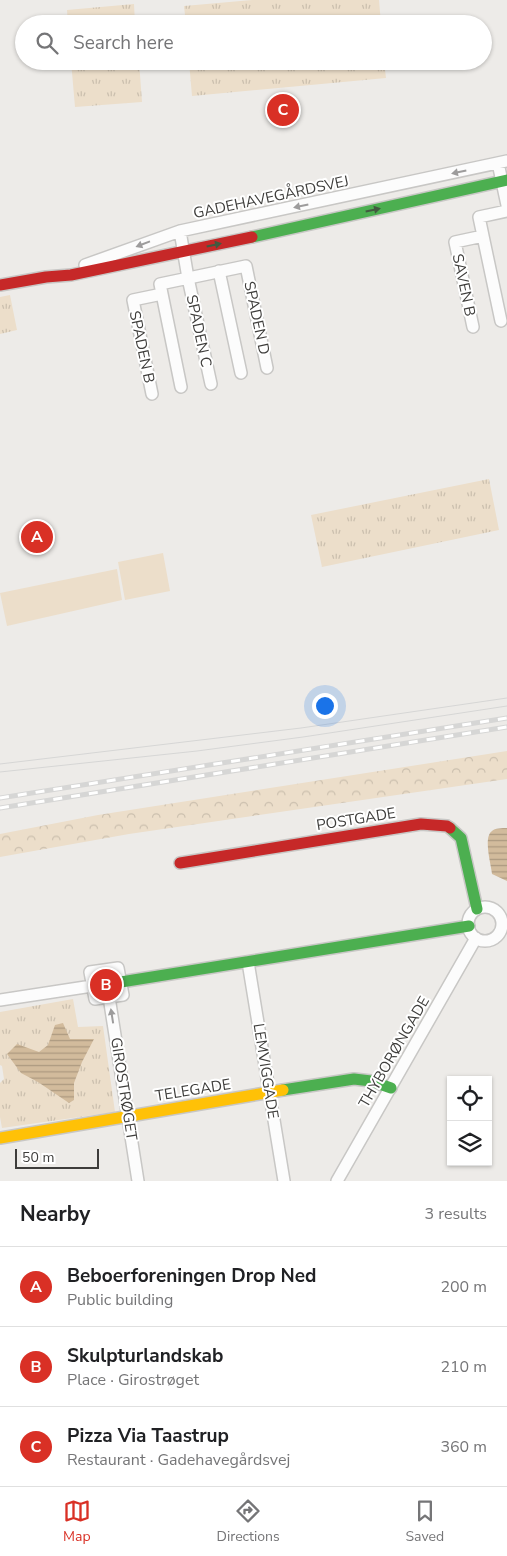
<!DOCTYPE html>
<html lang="en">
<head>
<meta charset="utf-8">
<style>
	:root { --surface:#fff; --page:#f2f2f2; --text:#202124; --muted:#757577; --line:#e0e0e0; --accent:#d93025 }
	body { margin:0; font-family:"Nunito Sans",sans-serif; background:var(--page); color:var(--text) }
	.controls { position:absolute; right:15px; bottom:15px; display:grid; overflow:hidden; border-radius:0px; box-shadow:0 1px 4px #0004 }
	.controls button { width:45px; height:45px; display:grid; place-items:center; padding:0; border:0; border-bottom:1px solid var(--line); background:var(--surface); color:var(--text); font:25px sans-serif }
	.scale { position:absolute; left:15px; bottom:12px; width:84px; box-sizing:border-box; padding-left:5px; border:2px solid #3e3d3b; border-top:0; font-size:14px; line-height:18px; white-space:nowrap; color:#3e3d3b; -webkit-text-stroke:4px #fff; paint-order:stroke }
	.you { position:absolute; left:324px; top:705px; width:18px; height:18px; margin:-12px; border:4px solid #fff; border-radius:50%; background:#1a73e8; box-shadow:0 0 0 8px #1a73e833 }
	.badge { display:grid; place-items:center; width:32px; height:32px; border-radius:50%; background:var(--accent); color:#fff; font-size:16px; font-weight:700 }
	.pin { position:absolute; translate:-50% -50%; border:2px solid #fff; box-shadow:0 1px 5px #0006 }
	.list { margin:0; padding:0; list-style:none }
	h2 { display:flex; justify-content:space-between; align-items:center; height:65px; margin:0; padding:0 20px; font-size:21px }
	h2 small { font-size:16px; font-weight:400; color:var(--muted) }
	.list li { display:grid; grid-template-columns:32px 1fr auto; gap:15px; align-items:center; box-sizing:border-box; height:80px; padding:0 20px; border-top:1px solid var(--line) }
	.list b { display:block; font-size:19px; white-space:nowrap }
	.list p { margin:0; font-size:16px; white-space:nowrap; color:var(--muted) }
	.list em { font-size:16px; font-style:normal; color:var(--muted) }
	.icon { flex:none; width:28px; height:28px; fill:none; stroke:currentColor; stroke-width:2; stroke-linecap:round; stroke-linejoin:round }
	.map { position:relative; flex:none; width:507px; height:1181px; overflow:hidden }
	.search { position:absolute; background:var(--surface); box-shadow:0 1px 4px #0004; left:15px; right:15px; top:15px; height:55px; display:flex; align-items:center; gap:12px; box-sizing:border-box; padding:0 18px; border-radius:28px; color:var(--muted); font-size:19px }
	.sheet { height:305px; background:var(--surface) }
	nav { display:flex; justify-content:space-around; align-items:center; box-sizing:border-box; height:70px; border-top:1px solid var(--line); background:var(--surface); font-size:14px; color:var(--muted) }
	nav a { display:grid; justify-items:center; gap:2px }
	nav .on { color:var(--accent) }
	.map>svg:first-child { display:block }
	.grass { fill:url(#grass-tufts) }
	.forest { fill:url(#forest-crowns) }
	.pitch { fill:#ecdeca }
	.water { fill:url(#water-rules) }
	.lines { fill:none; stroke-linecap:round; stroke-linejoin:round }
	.street-casing { stroke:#c8c7c5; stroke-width:14 }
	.fast-casing { stroke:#c8c7c5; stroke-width:14 }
	.slow-casing { stroke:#c8c7c5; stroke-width:14 }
	.jam-casing { stroke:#c8c7c5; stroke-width:14 }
	.street { stroke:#fcfcfc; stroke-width:11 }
	.fast { stroke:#4caf50; stroke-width:11 }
	.slow { stroke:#ffc107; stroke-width:11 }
	.jam { stroke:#c62828; stroke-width:11 }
	.tram { stroke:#d6d6d5; stroke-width:1 }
	.rail-casing { stroke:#d6d6d5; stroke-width:5 }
	.rail { stroke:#fff; stroke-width:3; stroke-dasharray:9; stroke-linecap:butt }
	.oneway { fill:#9d9c9c }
	.oneway2 { fill:#425a40 }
	.labels { text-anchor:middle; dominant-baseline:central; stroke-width:4; stroke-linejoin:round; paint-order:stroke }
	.street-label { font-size:15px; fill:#3e3d3b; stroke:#fff }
</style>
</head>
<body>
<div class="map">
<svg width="507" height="1181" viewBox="0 0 507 1181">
	<defs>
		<pattern id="grass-tufts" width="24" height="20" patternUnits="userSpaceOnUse" patternTransform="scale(1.25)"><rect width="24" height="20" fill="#ecdeca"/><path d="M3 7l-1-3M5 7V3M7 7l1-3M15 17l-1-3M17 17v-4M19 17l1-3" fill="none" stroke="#cbbfae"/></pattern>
		<pattern id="forest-crowns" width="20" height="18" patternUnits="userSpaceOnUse" patternTransform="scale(1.25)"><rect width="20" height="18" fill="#ecdeca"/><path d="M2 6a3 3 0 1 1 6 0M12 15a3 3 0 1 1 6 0" fill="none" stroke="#cbbfae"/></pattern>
		<pattern id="water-rules" width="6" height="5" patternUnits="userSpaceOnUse" patternTransform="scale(1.25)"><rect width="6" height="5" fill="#d2bb9c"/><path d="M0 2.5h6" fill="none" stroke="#ac9980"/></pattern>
	</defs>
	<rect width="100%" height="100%" fill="#edebe8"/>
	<!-- grass -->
	<path class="grass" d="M252 0H379L381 24H186L184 6Z
		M134 4 135 24H68L67 10Z
		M71 61H139L142 102 75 107Z
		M189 61H384L386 78 192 96Z
		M10 295 17 330 0 334V297Z
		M489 479 499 530 322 567 311 515Z
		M73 999 78 1027 103 1026 115 1112 2 1128 0 1117V1083L4 1079 2 1066 0 1065V1012Z"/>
	<!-- forest -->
	<path class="forest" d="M507 751V779L129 834 0 857V834L98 815Z"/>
	<!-- pitch -->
	<path class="pitch" d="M163 553 170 591 125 600 118 562Z
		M117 569 122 600 7 626 0 593Z"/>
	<!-- water -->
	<path class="water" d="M507 828V881L492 874C491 864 483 837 492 831 495 828 502 828 507 828Z
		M63 1023 70 1039H94L82 1062 74 1083V1100L69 1103 38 1082 21 1073 7 1054 17 1044 39 1052 48 1045 55 1025Z"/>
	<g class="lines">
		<!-- street casing -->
		<g class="street-casing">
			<path id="street" d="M498 163 507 205
				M180 231 188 278 211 384
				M85 265 180 231 507 161
				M219 271 241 373
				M501 321 479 217 507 211
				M473 327 455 242 483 236
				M181 387 160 284 246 266 267 368
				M152 394 133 300 162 294
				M468 924a17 17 0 1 1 34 0a17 17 0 1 1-34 0Z
				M248 962 284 1181
				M118 968 123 995 95 999 90 972Z
				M109 997 138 1181
				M0 1000 92 986
				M337 1181 476 938"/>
		</g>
		<!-- fast casing -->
		<g class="fast-casing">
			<path id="fast" d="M252 237 507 180
				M450 828 461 838 477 909
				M121 982 469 926
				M283 1090 354 1079 371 1081 391 1088"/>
		</g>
		<!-- slow casing -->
		<g class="slow-casing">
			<path id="slow" d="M0 1138 283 1090"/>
		</g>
		<!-- jam casing -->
		<g class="jam-casing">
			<path id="jam" d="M0 285 46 277 71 275 252 237
				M180 863 421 824 447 826 450 828"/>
		</g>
		<!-- street -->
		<use href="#street" class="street"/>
		<!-- fast -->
		<use href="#fast" class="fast"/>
		<!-- slow -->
		<use href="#slow" class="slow"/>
		<!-- jam -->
		<use href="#jam" class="jam"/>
		<!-- tram -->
		<path class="tram" d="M0 764 301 728 507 698
			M0 772 197 751 303 737 507 706"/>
		<!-- rail casing -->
		<g class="rail-casing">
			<path id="rail" d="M0 798 507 718
				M0 808 507 727"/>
		</g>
		<!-- rail -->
		<use href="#rail" class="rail"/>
	</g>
	<!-- one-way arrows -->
	<defs><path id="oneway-solid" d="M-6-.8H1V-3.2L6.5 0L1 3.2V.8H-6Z" transform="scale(1.25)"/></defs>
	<g class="oneway">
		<use href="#oneway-solid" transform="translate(459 172) rotate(168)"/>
		<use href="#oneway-solid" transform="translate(301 206) rotate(168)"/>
		<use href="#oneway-solid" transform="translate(143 244) rotate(159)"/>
		<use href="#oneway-solid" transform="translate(112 1016) rotate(-99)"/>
	</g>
	<g class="oneway2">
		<use href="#oneway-solid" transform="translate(373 210) rotate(-12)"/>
		<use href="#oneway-solid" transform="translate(214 245) rotate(-12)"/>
	</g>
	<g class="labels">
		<!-- street labels -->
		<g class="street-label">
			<text transform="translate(271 197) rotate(-12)">GADEHAVEGÅRDSVEJ</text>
			<text transform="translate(464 285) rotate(78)">SAVEN B</text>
			<text transform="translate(257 318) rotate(78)">SPADEN D</text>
			<text transform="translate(199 331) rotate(78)">SPADEN C</text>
			<text transform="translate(142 347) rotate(78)">SPADEN B</text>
			<text transform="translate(356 819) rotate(-9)">POSTGADE</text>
			<text transform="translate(394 1052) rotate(-60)">THYBORØNGADE</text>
			<text transform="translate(266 1071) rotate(81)">LEMVIGGADE</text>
			<text transform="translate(124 1089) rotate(81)">GIROSTRØGET</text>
			<text transform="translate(193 1090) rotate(-9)">TELEGADE</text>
		</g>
	</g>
</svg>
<div class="controls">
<button><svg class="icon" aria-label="locate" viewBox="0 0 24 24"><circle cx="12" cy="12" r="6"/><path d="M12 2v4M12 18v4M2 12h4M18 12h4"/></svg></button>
<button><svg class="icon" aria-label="layers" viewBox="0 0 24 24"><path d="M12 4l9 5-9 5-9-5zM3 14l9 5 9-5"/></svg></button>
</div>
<div class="scale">50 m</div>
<div class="you"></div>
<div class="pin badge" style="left:37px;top:537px">A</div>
<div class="pin badge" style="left:106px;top:985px">B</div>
<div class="pin badge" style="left:283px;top:110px">C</div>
<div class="search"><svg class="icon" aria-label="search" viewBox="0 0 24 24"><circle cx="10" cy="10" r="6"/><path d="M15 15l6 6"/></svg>Search here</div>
</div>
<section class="sheet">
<h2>Nearby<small>3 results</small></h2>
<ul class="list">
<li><span class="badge">A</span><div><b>Beboerforeningen Drop Ned</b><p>Public building</p></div><em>200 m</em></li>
<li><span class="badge">B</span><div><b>Skulpturlandskab</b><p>Place · Girostrøget</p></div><em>210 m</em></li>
<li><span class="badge">C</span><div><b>Pizza Via Taastrup</b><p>Restaurant · Gadehavegårdsvej</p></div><em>360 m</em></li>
</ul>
</section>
<nav>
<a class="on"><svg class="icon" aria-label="map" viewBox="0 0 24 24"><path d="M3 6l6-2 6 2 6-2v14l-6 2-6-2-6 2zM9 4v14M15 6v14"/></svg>Map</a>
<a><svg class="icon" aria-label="directions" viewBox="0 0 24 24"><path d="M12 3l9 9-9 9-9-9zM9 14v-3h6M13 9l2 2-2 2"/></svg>Directions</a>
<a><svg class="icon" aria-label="saved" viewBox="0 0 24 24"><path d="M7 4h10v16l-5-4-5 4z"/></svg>Saved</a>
</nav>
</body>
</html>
